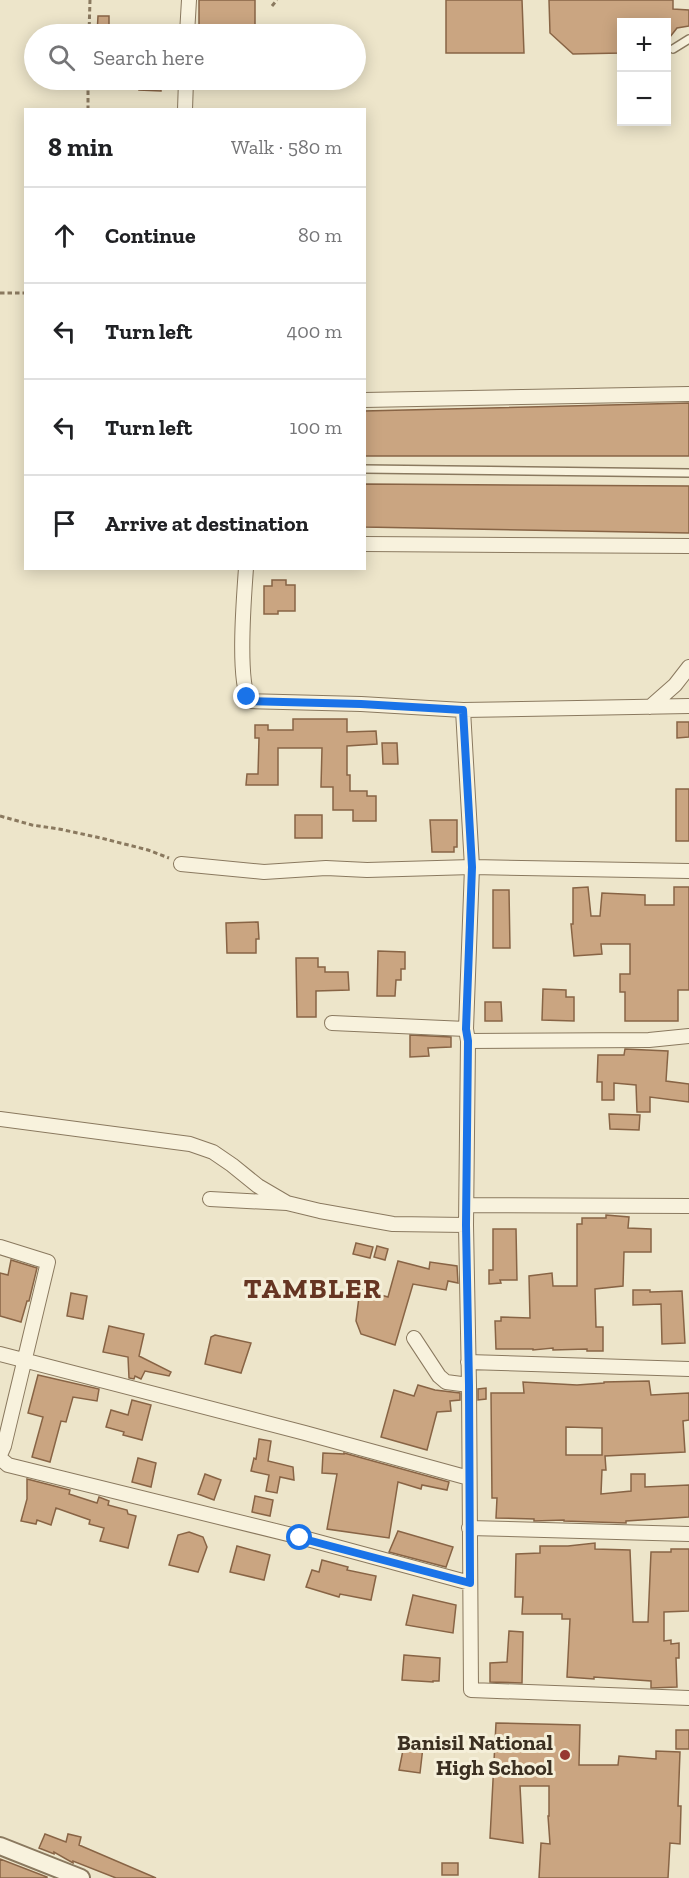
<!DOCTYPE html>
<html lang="en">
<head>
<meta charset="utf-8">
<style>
	:root { --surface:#fff; --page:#f2f2f2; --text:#202124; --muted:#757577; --line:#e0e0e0 }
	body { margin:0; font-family:"Zilla Slab",serif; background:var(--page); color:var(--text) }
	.controls { position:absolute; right:18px; top:18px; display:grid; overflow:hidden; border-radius:0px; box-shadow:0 3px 15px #0003 }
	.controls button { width:54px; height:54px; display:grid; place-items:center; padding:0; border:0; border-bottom:2px solid var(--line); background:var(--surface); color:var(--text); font:30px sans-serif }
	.stop { position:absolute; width:18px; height:18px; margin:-14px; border:4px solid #1a73e8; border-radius:50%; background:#fff }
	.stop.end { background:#1a73e8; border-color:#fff; box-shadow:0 2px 6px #0008 }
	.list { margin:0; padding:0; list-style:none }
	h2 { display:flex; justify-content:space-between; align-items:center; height:78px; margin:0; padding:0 24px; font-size:26px }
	h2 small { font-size:20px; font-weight:400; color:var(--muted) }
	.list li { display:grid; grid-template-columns:39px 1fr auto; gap:18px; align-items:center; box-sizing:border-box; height:96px; padding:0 24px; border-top:2px solid var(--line) }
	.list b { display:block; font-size:22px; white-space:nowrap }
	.list em { font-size:20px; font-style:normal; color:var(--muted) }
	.icon { flex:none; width:33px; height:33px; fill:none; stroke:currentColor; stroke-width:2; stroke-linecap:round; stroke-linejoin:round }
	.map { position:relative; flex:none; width:689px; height:1878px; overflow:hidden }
	.search { position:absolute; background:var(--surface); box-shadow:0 3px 15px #0003; left:24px; top:24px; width:342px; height:66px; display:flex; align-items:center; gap:15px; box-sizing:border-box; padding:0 21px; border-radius:33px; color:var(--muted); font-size:22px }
	.panel { position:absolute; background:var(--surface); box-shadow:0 3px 15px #0003; left:24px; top:108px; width:342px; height:462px; border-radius:0px }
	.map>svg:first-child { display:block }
	.building { fill:#caa581; stroke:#886445; stroke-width:1.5; fill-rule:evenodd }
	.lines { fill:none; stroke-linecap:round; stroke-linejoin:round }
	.service-casing { stroke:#8a795f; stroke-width:10 }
	.minor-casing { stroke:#8a795f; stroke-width:16 }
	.tertiary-casing { stroke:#8a795f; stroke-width:20 }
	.path { stroke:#8a795f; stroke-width:3; stroke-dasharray:4.5 3; stroke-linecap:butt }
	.service { stroke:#f8f2dd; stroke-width:7 }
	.minor { stroke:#f8f2dd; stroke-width:14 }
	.tertiary { stroke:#f8f2dd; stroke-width:16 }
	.route { stroke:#1a73e8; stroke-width:8 }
	.poi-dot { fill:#973731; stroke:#f5efd9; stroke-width:2 }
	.labels { text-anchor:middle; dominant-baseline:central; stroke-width:6; stroke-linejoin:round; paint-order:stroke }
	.poi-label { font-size:22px; font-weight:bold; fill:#3b2f21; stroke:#f5efd9; text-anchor:end }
	.district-label { font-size:28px; font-weight:bold; letter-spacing:1.5px; fill:#663522; stroke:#f5efd9 }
</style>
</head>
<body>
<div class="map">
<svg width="689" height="1878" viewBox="0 0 689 1878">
	<rect width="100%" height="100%" fill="#ede5ca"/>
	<!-- building -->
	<path class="building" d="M199 0H255V25H199Z
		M446 0H522L524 53H446Z
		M549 0H673V9L689 10V26L677 28 666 42V22H621V53L573 54 550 33Z
		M98 16H109V34H97Z
		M140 80H161V91L139 90Z
		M689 403V456H364V411Z
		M364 484 689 486V533L364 527Z
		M272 580H286V585H295V611H278V614H264V586H272Z
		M293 719H347V732L376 731 377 744 347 746V775H350V791H367V796H376V821H353V810H333V787H321L322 748H278V785H246L247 774H258L259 738H255V725H268V730H293Z
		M677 722H689V737L677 738Z
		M382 743H397L398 764H383Z
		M676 789H689V841H676Z
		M295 815H322V838H295Z
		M430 820H457V847H454V852H432Z
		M588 887 591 916H600L602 893 645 895V905H674V887H689V990H678V1021H625V992H620V974H630V944H601L602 954 574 956 571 924H573V888Z
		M493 890H509L510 948H493Z
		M258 922 259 939H256V953H227L226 923Z
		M378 951 405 952V969H401V980H396L395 996H377Z
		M296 958H318V967H325V972H348L349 990 316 991V1017H297Z
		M543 989 566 990V997H574V1021L542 1020Z
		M485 1002H501L502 1021H485Z
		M410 1035 451 1037V1047L428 1048 429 1056 410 1057Z
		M625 1049 668 1051 666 1081 689 1084V1102L650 1097V1112H637L636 1085 614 1083V1100H602V1082H597L598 1055H624Z
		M609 1114 640 1115 639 1130 610 1129Z
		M606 1215 629 1217 628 1228 651 1229V1252H624L623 1286 595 1289 596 1327H603V1351H587V1349L553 1350V1348L533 1350V1349H496L495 1321H501V1317L530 1318 529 1276 552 1273 553 1286H577V1224H582V1218H606Z
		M493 1229H516L517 1280H500L501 1283 489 1284V1270H493Z
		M356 1243 373 1247 370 1258 353 1254Z
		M377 1246 388 1249 385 1260 374 1257Z
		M11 1260 37 1268 29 1301H27L21 1322 0 1316V1273L8 1275Z
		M398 1261 429 1269 430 1262 457 1266 458 1283 448 1281 446 1290 413 1284 395 1345 361 1334 356 1321 360 1289 388 1297Z
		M633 1290H650V1292L682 1291 685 1343 662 1344 661 1304 633 1305Z
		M71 1293 87 1296 83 1319 67 1316Z
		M109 1326 144 1334 139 1356 171 1372 169 1376 145 1371 141 1379 135 1376 134 1379 129 1378 128 1357 103 1352Z
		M215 1335 251 1343 241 1373 205 1364 211 1337Z
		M38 1375 99 1389 97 1401 73 1397 66 1422 61 1421 50 1462 32 1457 43 1417 28 1413Z
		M649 1381 651 1395 689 1393V1420L683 1421 685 1452 605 1456 606 1470H602L601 1494 631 1491V1474H645V1487L689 1485V1517L626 1521V1523L564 1521V1520L534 1521V1519L496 1518 497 1498H492L491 1393H524L523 1382 577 1385 604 1383V1382ZM566 1427 602 1428V1455H566Z
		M418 1385 435 1390 460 1393V1400L450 1401 451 1411 437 1412 427 1450 381 1437 394 1390 414 1396Z
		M486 1388V1399L478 1400V1389Z
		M132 1400 151 1405 142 1440 123 1435 124 1432 106 1427 111 1410 128 1415Z
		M259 1439 271 1441 268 1461 293 1467 294 1480 280 1477 277 1493 266 1491 269 1475 251 1471 254 1458 256 1459Z
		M323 1453 344 1454V1453L449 1482 447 1490 422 1485 421 1489 398 1482 389 1538 327 1529 337 1474 322 1473Z
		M138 1458 156 1463 151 1487 132 1482Z
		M205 1474 221 1480 214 1500 198 1494Z
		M27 1479 70 1490 69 1494 97 1503 99 1497 109 1501 108 1505 127 1510 128 1514 136 1516 128 1548 100 1541 104 1528 89 1524 90 1520 56 1508 51 1525 37 1520 36 1524 21 1521 27 1499Z
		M255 1496 273 1500 270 1516 252 1512Z
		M398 1531 453 1547 446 1567 389 1552Z
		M189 1532 203 1537 207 1547 198 1572 169 1565 178 1535Z
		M595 1543V1549L630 1550 633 1622H648L651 1552H671V1549H689V1611L664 1612V1641L671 1640V1644L679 1643V1658H676L677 1687 651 1688V1681L594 1677V1679L567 1677 570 1619H562V1614H522L523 1597H515L516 1554 540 1553V1546H568Z
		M237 1546 270 1555 264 1580 230 1572Z
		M322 1560 348 1567 347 1570 376 1576 371 1600 340 1594 339 1597 306 1587 312 1570 319 1572Z
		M413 1595 456 1605 453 1633 406 1625Z
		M509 1631 523 1632 522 1683 490 1682V1663L507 1662Z
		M404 1655 440 1658 439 1681H433V1682L402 1680Z
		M496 1723 580 1725 579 1765H618L619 1756 656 1759V1751L680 1752 678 1806H681L680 1844 670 1843 668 1878H539L541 1843 550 1844 548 1816H549V1786H520L523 1843 490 1838Z
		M676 1730H689V1749H676Z
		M404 1745 423 1747 420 1773 399 1770Z
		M45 1834 66 1842 68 1834 81 1837 79 1845 156 1878H116L73 1861V1863L54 1852V1854L39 1848Z
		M0 1859 47 1877V1878H0Z
		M442 1863H458V1875H442Z"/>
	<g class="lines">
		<!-- service casing -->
		<g class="service-casing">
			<path id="service" d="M673 49 689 39
				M364 469 689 473"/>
		</g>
		<!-- minor casing -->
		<g class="minor-casing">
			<path id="minor" d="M187 34 189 0
				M185 110 186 80
				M364 400 689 394
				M364 544 689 546
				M246 568C244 597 237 678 249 701L361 704 463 710 689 706
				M650 707 675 685 689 667
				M463 710 472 867 466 1029 468 1041 466 1225 469 1385 471 1690 689 1698
				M181 864 264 872 326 868 367 870 472 867 689 871
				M332 1023 466 1029
				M468 1041 649 1040 689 1036
				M0 1119 190 1144 213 1152 232 1165 258 1186 287 1203
				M210 1199 287 1203 320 1211 393 1224 466 1225
				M467 1205 689 1206
				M0 1247 48 1262 4 1446
				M414 1338 439 1376 446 1382 469 1385
				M0 1354 305 1433 469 1478
				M468 1362 689 1369
				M0 1445 4 1446 0 1455 2 1460 8 1465 300 1537 470 1583
				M469 1528 689 1534"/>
		</g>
		<!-- tertiary casing -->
		<g class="tertiary-casing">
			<path id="tertiary" d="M0 1846 81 1878"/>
		</g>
		<!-- path -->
		<path class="path" d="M272 6 277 0
			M89 34 90 0
			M88 110V80
			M0 293H26
			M0 816 32 825 59 829 101 838 148 850 169 858"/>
		<!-- service -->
		<use href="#service" class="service"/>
		<!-- minor -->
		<use href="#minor" class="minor"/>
		<!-- tertiary -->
		<use href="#tertiary" class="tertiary"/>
	</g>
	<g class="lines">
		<!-- route -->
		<path class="route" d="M247 697 249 701 361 704 463 710 472 867 466 1029 468 1041 466 1225 469 1385 470 1583 300 1538"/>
	</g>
	<!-- markers -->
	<circle class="poi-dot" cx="565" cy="1755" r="6"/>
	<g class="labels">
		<!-- poi labels -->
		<g class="poi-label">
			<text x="553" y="1742">Banisil National<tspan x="553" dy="25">High School</tspan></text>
		</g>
		<!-- district labels -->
		<g class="district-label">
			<text x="313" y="1288">TAMBLER</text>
		</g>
	</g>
</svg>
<div class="controls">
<button>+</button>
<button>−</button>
</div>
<div class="stop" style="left:300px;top:1538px"></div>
<div class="stop end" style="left:247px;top:697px"></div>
<div class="search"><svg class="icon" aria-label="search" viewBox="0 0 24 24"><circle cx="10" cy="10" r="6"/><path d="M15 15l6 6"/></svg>Search here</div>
<section class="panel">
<h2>8 min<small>Walk · 580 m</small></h2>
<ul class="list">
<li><svg class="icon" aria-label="ahead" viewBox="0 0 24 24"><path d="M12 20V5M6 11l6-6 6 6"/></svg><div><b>Continue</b></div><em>80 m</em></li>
<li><svg class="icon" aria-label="left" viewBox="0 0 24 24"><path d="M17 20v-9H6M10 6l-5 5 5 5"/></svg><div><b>Turn left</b></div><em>400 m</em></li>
<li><svg class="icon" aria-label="left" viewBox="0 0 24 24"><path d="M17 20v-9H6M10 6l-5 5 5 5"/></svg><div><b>Turn left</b></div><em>100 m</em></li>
<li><svg class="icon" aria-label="arrive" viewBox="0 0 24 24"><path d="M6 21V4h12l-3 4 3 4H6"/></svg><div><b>Arrive at destination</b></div></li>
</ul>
</section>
</div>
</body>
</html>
